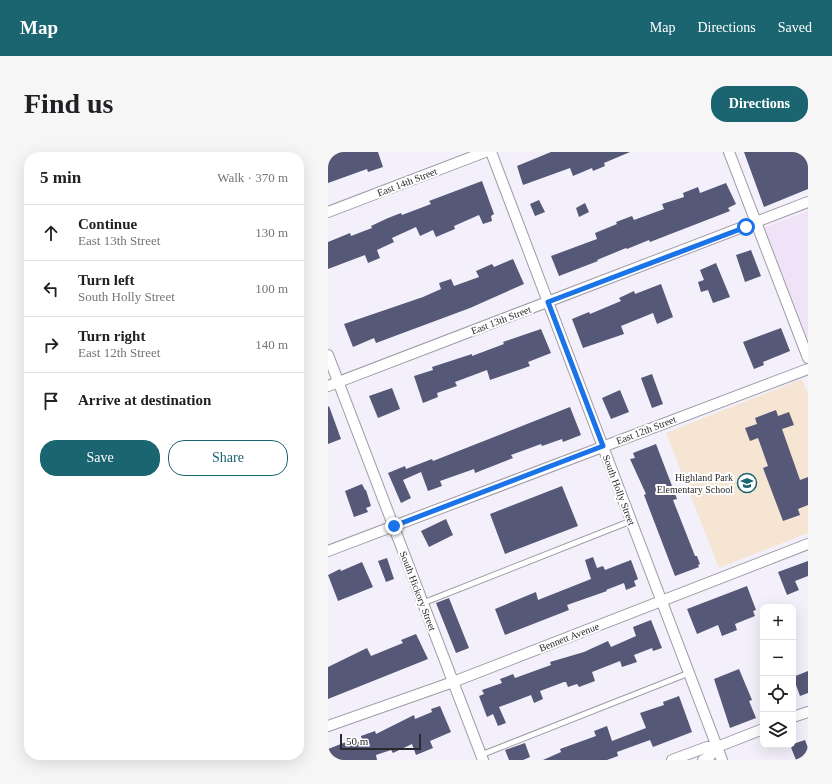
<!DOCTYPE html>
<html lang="en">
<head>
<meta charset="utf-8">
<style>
	:root { --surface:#fff; --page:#f6f6f6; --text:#202124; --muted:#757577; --line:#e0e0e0; --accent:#1a6570 }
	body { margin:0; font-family:"Times New Roman",serif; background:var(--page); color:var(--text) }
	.controls { position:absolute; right:12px; bottom:12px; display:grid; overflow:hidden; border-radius:8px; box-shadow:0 4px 16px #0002 }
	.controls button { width:36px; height:36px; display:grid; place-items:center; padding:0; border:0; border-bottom:1px solid var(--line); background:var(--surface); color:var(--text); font:20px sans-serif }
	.scale { position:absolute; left:12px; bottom:10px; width:81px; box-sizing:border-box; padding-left:4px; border:2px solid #29282c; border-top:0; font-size:11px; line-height:14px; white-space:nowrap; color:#29282c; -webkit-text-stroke:3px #fff; paint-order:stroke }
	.stop { position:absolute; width:12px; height:12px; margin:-9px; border:3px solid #1a73e8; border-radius:50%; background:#fff }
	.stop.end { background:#1a73e8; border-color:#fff; box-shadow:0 1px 4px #0008 }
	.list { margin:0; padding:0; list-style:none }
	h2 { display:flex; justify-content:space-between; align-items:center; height:52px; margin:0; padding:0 16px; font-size:17px }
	h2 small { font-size:13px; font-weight:400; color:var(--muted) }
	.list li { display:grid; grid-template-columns:26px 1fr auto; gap:12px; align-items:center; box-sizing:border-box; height:56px; padding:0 16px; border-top:1px solid var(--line) }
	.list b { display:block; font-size:15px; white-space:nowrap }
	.list p { margin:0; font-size:13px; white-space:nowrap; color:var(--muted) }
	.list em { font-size:13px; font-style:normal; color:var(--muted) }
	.actions { display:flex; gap:8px; padding:12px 16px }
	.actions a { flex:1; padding:9px 0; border:1px solid var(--accent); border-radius:16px; text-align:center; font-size:14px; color:var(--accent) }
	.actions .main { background:var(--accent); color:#fff }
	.icon { flex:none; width:22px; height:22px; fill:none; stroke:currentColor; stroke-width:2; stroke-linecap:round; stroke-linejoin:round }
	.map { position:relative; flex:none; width:480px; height:608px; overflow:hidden; border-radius:16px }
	header { display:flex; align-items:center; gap:24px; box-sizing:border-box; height:56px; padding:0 20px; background:var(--accent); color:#fff }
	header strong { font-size:19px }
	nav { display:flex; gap:22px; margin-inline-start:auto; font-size:14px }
	.intro { display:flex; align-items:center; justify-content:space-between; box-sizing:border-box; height:96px; padding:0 24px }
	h1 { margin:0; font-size:28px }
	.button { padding:10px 18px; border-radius:16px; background:var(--accent); color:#fff; font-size:14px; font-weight:700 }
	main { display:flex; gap:24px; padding:0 24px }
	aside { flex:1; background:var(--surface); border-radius:16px; box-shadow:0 4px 16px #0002 }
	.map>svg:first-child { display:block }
	.industrial { fill:#f0e3f7 }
	.education { fill:#f6e5d3 }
	.building { fill:#555876 }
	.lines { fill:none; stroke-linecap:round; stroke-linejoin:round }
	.service-casing { stroke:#9f9ca6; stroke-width:7 }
	.minor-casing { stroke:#9f9ca6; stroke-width:12 }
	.service { stroke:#fff; stroke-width:5 }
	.minor { stroke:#fff; stroke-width:10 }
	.route { stroke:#1a73e8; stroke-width:5 }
	.labels { text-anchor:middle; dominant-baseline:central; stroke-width:4; stroke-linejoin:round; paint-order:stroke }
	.street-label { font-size:10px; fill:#29282c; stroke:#fff }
	.poi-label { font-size:10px; fill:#29282c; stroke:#fff; text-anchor:end }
</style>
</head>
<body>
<header>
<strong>Map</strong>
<nav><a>Map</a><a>Directions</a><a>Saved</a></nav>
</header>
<div class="intro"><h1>Find us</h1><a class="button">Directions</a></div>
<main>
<aside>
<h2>5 min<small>Walk · 370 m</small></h2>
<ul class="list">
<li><svg class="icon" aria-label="ahead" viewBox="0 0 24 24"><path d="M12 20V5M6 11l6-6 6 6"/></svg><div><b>Continue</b><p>East 13th Street</p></div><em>130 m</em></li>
<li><svg class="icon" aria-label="left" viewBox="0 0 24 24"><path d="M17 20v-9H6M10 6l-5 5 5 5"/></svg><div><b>Turn left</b><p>South Holly Street</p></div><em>100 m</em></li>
<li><svg class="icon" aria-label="right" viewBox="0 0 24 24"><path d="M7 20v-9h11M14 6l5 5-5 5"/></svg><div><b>Turn right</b><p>East 12th Street</p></div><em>140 m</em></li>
<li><svg class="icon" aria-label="arrive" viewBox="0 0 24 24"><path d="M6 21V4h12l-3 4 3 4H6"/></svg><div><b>Arrive at destination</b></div></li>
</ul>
<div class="actions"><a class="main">Save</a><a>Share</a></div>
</aside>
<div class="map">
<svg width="480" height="608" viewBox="0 0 480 608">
	<rect width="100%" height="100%" fill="#f3f0fb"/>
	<!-- industrial -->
	<path class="industrial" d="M480 59V193L435 76Z"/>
	<!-- education -->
	<path class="education" d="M474 227 480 243V381L391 416 338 281Z"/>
	<!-- building -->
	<path class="building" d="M0 0H50L55 15 40 20 39 17 0 31Z
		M223 0H302L276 11 277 14 265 19 264 16 245 24 242 16 195 33 189 14Z
		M416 0H480V37L436 55Z
		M154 29 166 62 163 64 164 69 155 72 151 63 126 74 127 77 108 85 105 78 92 84 88 75 64 86 66 90 49 98 52 106 40 111 37 103 0 117V90L22 81 23 84 44 76 43 74 60 66 73 61 74 63 103 52 101 49Z
		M398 31 408 52 400 56 402 59 322 90 321 88 299 97 298 96 269 108 270 109 231 124 223 104 269 87 267 81 289 72 288 70 304 64 306 68 336 57 334 52 356 45 355 41 370 35 372 41Z
		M211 48 217 60 207 64 202 52Z
		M257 51 261 60 251 65 248 56Z
		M423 98 433 124 417 130 408 103Z
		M185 107 196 132 142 156 48 191 46 186 25 195 16 172 95 145 113 137 111 131 123 127 126 134 151 125 148 119 164 112 166 115Z
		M388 111 402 145 385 151 380 138 373 140 370 130 376 128 372 118Z
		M333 132 345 165 329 172 325 161 293 174 296 182 255 196 244 167 261 160 262 162 293 149 291 146 306 139 307 142Z
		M453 176 462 199 435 210 436 213 426 217 415 190Z
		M213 177 223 201 200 210 202 214 162 228 159 218 127 230 129 234 109 241 110 245 95 251 86 224 105 218 104 215 144 202V204L176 192 175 190Z
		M324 222 335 252 324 256 313 226Z
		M64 236 72 257 50 266 41 244Z
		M292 238 301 260 283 267 274 246Z
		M1 254 13 287 0 292V255Z
		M242 255 253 283 235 290 234 287 214 294 213 292 183 303 185 306 147 321 146 317 112 329 114 334 100 339 93 320 75 328 83 346 73 351 60 321 77 314 78 317 104 307 105 309Z
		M448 258 450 264 461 260 466 273 454 277 472 328 480 325V353L470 357 472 363 455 369 435 316 440 314 430 286 422 289 417 276 429 272 427 266Z
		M328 292 349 347 345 348 367 404H369L372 412 370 413 371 415 347 424 316 343 318 342 302 307 307 306 305 301Z
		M34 332 37 338H38L43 354 38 356 40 360 26 365 17 339Z
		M234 334 250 374 177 402 162 362Z
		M118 367 125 383 101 395 93 379Z
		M265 405 269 416 275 414 277 418 303 408 310 427 306 429 308 434 298 438 296 431 278 438 279 439 239 453 241 458 177 483 167 457 208 440 210 448 263 427 257 408Z
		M59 406 66 427 58 430 50 409Z
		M480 409V424L467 429 471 438 459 443 450 420Z
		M34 410 45 435 10 449 0 423 12 417 13 419Z
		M419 434 428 458 425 459 427 464 407 472 409 478 394 484 390 473 369 482 359 457Z
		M121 446 141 496 128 501 108 451Z
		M323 468 334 496 325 499 324 496 306 503 309 510 294 515 292 509 264 520 267 529 251 535 249 532 240 535 238 530H236L212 539 215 547 206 551 203 543 171 555 178 571 170 574 165 562 159 565 151 544 156 542 154 538 174 531 172 527 185 522 187 526 223 513 222 510 256 500 280 489 283 495 308 484 305 475Z
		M88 482 100 507 0 547V515L39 496 43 504 75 491 73 488Z
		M411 517 424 548 421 549 428 566 402 576 386 527Z
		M480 519V541L472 544 465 525Z
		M351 544 364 580 325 595 322 588 289 600 290 604 279 608H215L233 600 232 597 268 584 266 579 279 574 284 589 318 576 312 561 336 553 335 550Z
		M112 554 123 580 102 589 105 596 88 603 84 592 65 601 63 598 48 603 49 608H0V597L18 590 19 594 34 589 33 584 47 579 48 582 86 563 87 567 104 560 103 557Z
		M477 588 480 596V608H468L462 593Z
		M197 591 202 605 195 608H181L177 598Z"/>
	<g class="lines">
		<!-- service casing -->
		<g class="service-casing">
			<path id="service" d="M95 451 303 369
				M153 603 361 521"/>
		</g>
		<!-- minor casing -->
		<g class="minor-casing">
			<path id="minor" d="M163 0 394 608
				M401 0 480 206
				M0 60 157 0
				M0 203 155 608
				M0 234 480 50
				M0 399 480 217
				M465 565 480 560
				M0 574 125 530 480 392
				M344 608 379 595H389L435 577
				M375 608 382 604 389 595"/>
		</g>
		<!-- service -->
		<use href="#service" class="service"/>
		<!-- minor -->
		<use href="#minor" class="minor"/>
	</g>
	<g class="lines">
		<!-- route -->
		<path class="route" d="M66 374 275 294 220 150 418 75"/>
	</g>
	<!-- icons -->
	<defs>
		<g id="school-ring" transform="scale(1)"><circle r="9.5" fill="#fff" stroke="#1a6570" stroke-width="1.5"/><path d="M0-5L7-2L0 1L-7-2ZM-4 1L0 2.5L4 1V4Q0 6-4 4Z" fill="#1a6570"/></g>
	</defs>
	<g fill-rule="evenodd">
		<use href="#school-ring" x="419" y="331"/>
	</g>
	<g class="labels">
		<!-- street labels -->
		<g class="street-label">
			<text transform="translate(79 30) rotate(-21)">East 14th Street</text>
			<text transform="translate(173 168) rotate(-21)">East 13th Street</text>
			<text transform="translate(318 278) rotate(-21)">East 12th Street</text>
			<text transform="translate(291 338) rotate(69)">South Holly Street</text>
			<text transform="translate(90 439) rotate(69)">South Hickory Street</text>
			<text transform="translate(241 485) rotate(-21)">Bennett Avenue</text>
		</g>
		<!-- poi labels -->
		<g class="poi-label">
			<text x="405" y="325">Highland Park<tspan x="405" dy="12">Elementary School</tspan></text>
		</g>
	</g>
</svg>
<div class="controls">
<button>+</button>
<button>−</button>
<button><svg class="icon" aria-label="locate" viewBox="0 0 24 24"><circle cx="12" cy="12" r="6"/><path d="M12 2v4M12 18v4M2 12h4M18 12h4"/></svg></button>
<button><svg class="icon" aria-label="layers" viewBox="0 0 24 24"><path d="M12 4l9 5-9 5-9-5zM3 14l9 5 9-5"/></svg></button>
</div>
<div class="scale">50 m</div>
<div class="stop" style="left:418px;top:75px"></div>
<div class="stop end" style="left:66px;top:374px"></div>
</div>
</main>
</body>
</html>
